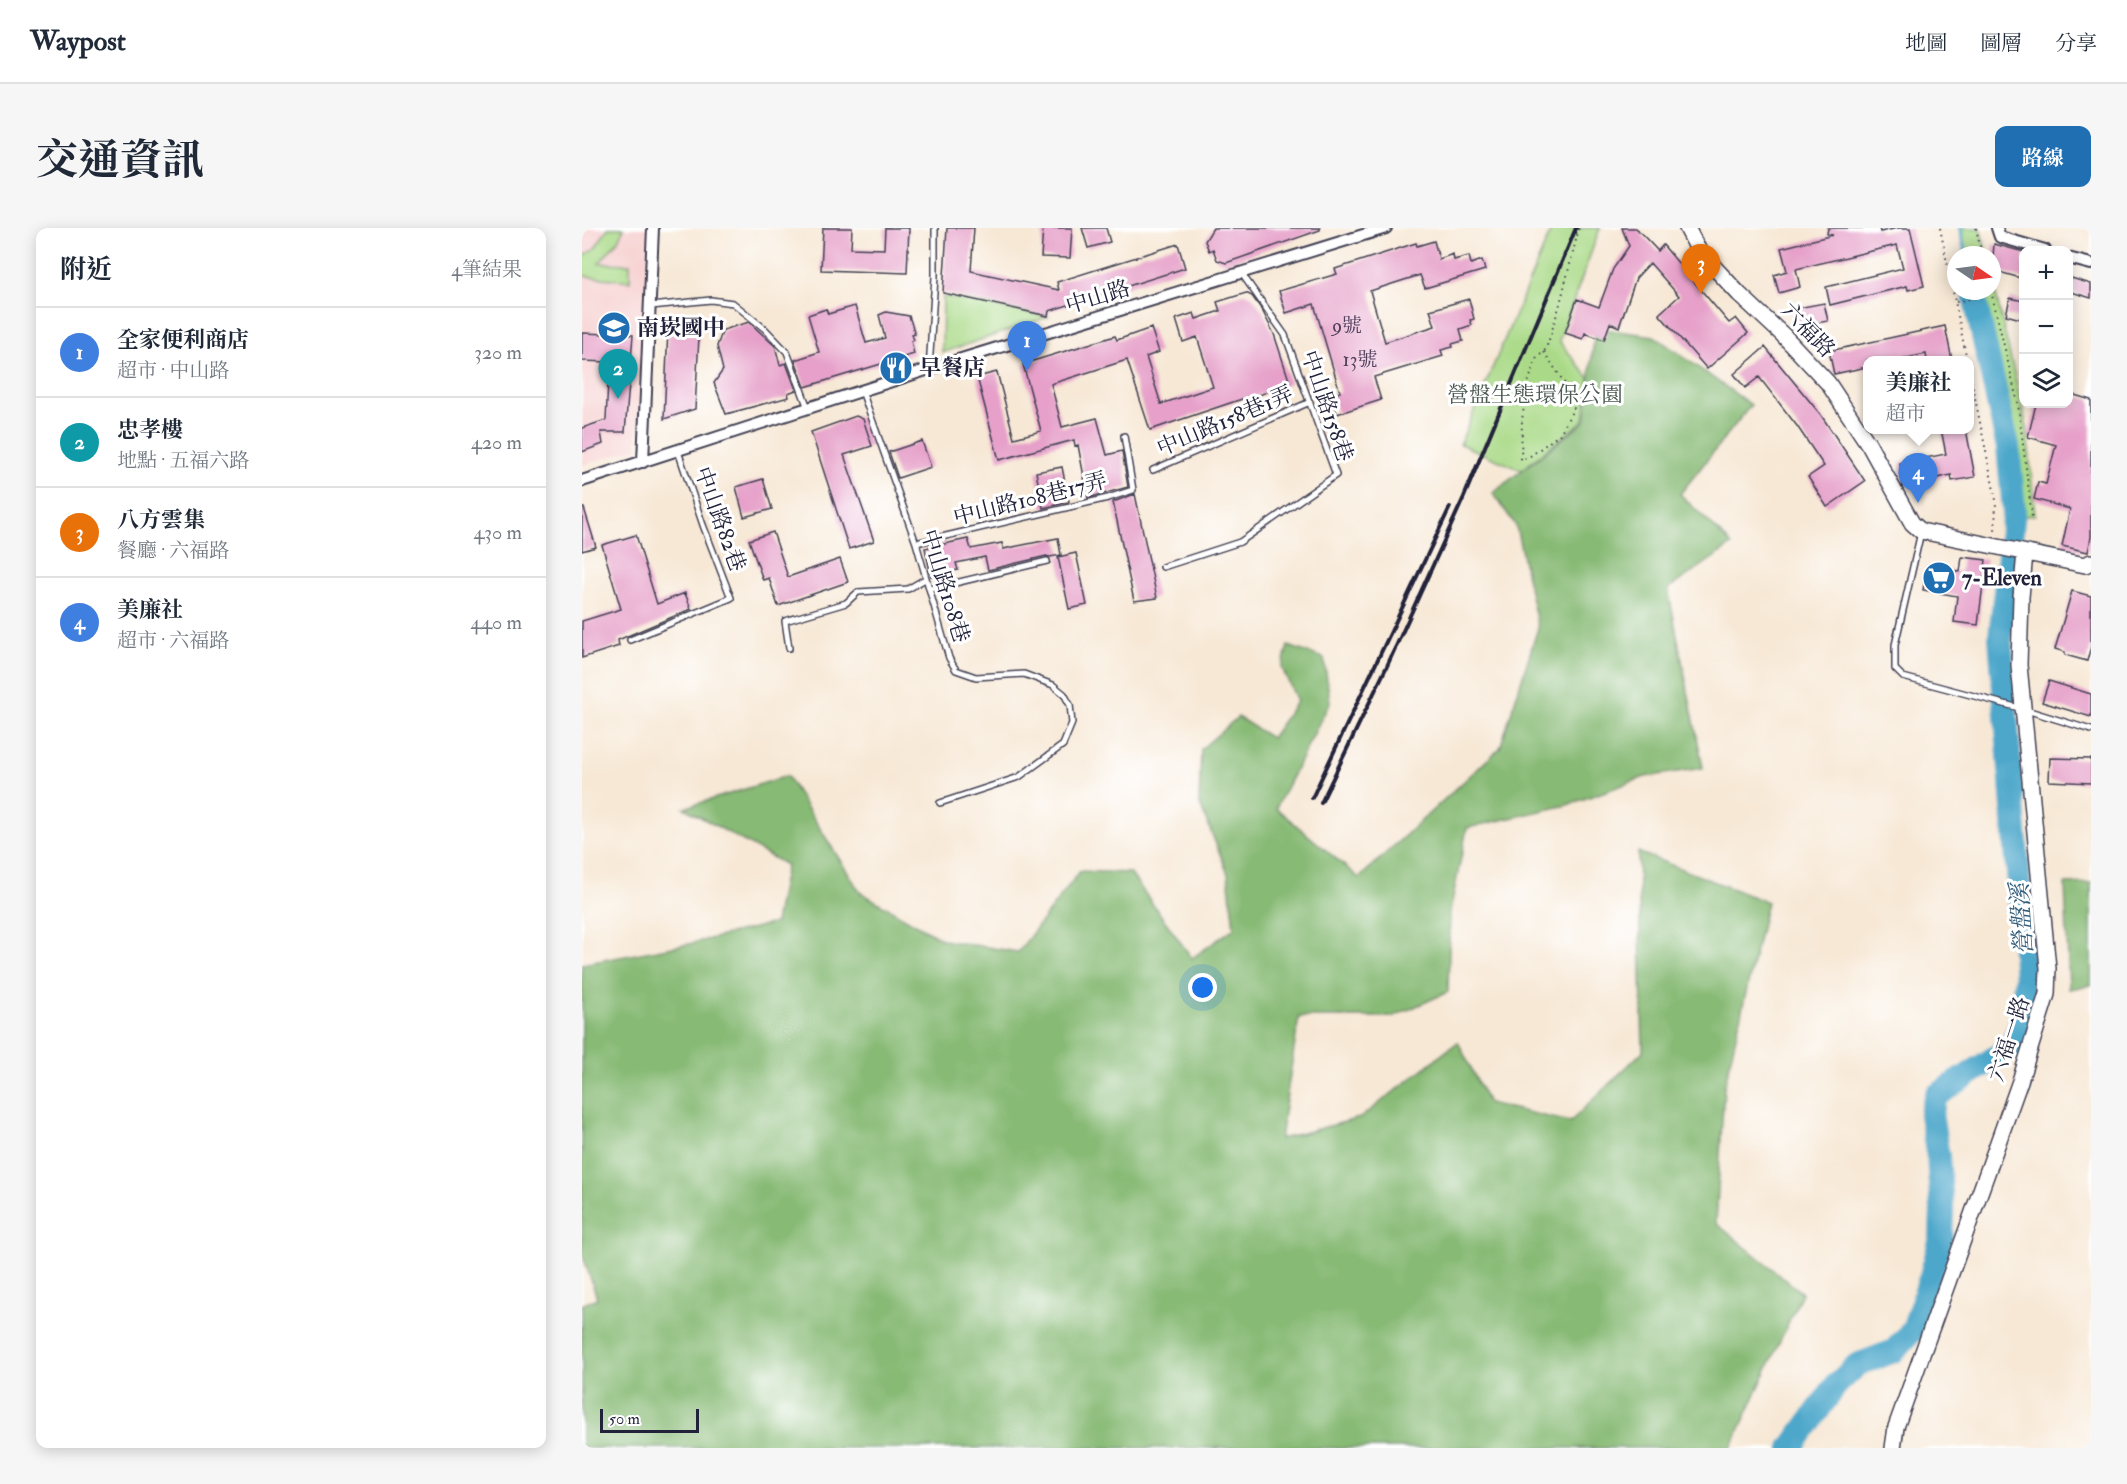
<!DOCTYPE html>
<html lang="zh-TW">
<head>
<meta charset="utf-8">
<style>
	:root { --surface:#fff; --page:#f6f6f7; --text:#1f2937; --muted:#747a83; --line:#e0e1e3; --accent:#1f6fb2 }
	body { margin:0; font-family:"IM FELL Double Pica","Noto Serif TC",serif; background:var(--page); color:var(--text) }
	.controls { position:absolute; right:18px; top:18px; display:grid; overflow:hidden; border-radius:12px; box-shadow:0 3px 15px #0003 }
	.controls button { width:54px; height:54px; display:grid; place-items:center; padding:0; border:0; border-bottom:2px solid var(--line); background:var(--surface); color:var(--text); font:30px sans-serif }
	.compass { position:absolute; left:1365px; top:18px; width:54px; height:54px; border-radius:50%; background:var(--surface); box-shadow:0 3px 15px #0003; rotate:103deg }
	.scale { position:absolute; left:18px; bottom:15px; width:99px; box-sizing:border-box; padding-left:6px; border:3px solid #22223b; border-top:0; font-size:16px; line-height:21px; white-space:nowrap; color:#22223b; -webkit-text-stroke:4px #fff; paint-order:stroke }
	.you { position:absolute; left:621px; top:760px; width:21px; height:21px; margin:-15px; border:4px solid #fff; border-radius:50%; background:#1a73e8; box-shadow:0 0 0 9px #1a73e833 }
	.badge { display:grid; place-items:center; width:39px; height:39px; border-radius:50%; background:var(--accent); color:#fff; font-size:20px; font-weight:700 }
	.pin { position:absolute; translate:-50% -50px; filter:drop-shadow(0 2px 3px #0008) }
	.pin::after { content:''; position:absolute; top:32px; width:21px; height:18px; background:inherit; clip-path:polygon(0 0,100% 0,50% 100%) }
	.popup { position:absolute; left:1281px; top:128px; width:111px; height:78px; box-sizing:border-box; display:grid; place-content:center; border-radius:12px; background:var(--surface); filter:drop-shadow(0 2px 4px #0005); font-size:20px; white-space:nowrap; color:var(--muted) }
	.popup b { font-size:22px; color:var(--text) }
	.popup::after { content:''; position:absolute; left:50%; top:100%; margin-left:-12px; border:12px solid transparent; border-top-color:var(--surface) }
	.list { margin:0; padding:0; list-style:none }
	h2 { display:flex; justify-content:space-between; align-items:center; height:78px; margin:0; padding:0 24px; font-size:26px }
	h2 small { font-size:20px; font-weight:400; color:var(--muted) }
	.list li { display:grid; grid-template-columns:39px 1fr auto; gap:18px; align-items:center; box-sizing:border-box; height:90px; padding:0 24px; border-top:2px solid var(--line) }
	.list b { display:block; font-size:22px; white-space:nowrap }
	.list p { margin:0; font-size:20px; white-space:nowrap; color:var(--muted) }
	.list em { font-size:20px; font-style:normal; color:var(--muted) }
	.icon { flex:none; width:33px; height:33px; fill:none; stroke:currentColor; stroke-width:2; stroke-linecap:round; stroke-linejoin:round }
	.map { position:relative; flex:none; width:1509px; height:1220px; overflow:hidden; border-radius:12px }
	header { display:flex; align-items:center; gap:36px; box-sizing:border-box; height:84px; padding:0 30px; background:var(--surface); border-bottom:2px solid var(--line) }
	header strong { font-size:28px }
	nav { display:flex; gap:33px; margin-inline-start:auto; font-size:21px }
	.intro { display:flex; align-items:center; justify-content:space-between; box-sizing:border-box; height:144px; padding:0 36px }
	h1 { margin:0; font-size:42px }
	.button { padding:15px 27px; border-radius:12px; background:var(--accent); color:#fff; font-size:21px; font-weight:700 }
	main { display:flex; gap:36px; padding:0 36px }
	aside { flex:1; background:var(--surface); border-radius:12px; box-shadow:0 3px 15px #0003 }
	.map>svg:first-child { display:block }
	.built { fill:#f7d0d0 }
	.green { fill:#aada88; stroke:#667e62; stroke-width:1.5 }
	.forest { fill:#87ba74; stroke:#546e58; stroke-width:1.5 }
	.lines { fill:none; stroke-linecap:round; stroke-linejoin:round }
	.stream { stroke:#4da7cb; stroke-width:4 }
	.river { stroke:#4da7cb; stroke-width:24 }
	.building { fill:#e6a0c9 }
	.lane-casing { stroke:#424052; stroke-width:8 }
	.street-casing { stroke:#424052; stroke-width:14 }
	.secondary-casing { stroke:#424052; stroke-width:18 }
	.path { stroke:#424052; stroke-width:2; stroke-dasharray:1.5 4.5; stroke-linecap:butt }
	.lane { stroke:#fff; stroke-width:5 }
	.street { stroke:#fff; stroke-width:10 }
	.secondary { stroke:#fff; stroke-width:15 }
	.rail { stroke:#22223b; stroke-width:4 }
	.labels { text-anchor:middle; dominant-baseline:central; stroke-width:6; stroke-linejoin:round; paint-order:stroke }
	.number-label { font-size:20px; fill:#53425e }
	.street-label { font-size:22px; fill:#22223b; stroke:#fff }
	.poi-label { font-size:22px; font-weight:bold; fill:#22223b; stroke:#fff; text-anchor:start }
	.park-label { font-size:22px; fill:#4b5952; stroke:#fff }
	.water-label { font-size:24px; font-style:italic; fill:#355e7c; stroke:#fff }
</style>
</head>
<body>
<header>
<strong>Waypost</strong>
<nav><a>地圖</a><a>圖層</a><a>分享</a></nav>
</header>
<div class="intro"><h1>交通資訊</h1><a class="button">路線</a></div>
<main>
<aside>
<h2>附近<small>4筆結果</small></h2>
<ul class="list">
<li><span class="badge" style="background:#3f7fe0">1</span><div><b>全家便利商店</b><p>超市 · 中山路</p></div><em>320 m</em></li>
<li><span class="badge" style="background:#0f9aa8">2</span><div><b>忠孝樓</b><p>地點 · 五福六路</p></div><em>420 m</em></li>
<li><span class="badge" style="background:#e8710a">3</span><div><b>八方雲集</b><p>餐廳 · 六福路</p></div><em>430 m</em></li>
<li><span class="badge" style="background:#3f7fe0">4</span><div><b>美廉社</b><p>超市 · 六福路</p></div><em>440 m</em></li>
</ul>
</aside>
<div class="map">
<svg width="1509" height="1220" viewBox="0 0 1509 1220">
	<rect width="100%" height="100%" fill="#fff"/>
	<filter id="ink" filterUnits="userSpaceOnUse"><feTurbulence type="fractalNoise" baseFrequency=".0167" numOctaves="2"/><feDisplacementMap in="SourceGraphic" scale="12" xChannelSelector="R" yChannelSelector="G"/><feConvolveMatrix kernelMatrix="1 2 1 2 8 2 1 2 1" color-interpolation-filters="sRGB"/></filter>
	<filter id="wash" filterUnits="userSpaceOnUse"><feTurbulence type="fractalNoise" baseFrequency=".008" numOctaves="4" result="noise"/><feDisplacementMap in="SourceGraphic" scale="24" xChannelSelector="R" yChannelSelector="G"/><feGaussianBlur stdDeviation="1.35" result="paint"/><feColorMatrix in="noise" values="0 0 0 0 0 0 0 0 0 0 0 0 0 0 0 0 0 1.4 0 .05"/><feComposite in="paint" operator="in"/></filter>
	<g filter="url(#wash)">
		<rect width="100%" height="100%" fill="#f7e8d5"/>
		<!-- built -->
		<path class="built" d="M0 0H69L55 220 0 237Z"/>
		<!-- green -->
		<path class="green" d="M26 0H42L35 14 17 35 48 36V53L0 48V29L13 20Z
			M970 0H1018L977 113 1007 150 1002 192 939 242 878 216Z
			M1379 0H1398L1405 27H1385Z
			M1410 50 1445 200 1453 287 1433 289 1426 219 1392 63H1410Z
			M361 68 466 89 360 125Z"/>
		<!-- forest -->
		<path class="forest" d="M1013 100 1072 108 1169 177 1098 266 1150 317 1086 361 1121 540 1063 549 985 577 885 600 868 684 866 764 810 789H717L698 911 778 890 876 814 906 875 988 894 1061 823 1056 624 1185 674 1142 860 1134 995 1220 1065 1149 1220H0V1077L15 1070 0 1025V736L107 716 193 695 204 637 102 580 205 548 278 664 361 712 436 724 498 643 548 645 610 730 652 700 646 646 617 574 619 521 656 489 689 510 715 473 700 440 706 418 742 430 748 474 694 580 777 650 918 520 956 400 934 298 911 265 1003 193Z
			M1509 655V757L1487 761 1483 656Z"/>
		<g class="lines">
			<!-- stream -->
			<path class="stream" d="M1378 0 1384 27"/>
			<!-- river -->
			<path class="river" d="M1209 1220 1254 1157 1275 1137 1312 1123 1331 1102 1349 1048 1359 1010 1360 980 1356 929 1349 886 1354 868 1429 819 1438 798 1444 750 1418 409 1432 283 1426 219 1391 63"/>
		</g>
		<g id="blocks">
			<!-- building -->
			<path class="building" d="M241 0H270L269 20 302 21 303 0H327L325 45 239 42Z
				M365 0H392L389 43 477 62 475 54 596 16 603 40 467 83 466 88 361 65Z
				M461 0H490L488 30 459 29Z
				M500 0H524L528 14 506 20Z
				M631 0H738V2L644 35 635 32 631 21 627 23 623 13Z
				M1040 0H1054L1076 23 1081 17 1147 95 1154 90 1166 105 1125 141 1077 86 1097 68 1068 35 1054 50 1037 99 1028 95 1022 112 1003 105 1001 111 983 105 995 71 1017 79 1031 41 1047 18Z
				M1246 0H1297L1298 4 1316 0H1328L1342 58 1326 62 1325 58 1248 77 1244 59 1321 40 1315 17 1214 41 1218 59 1197 65 1192 47 1205 43 1199 20 1251 7 1245 6Z
				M852 13 857 31 871 26 872 32 887 28 889 36 900 32 903 42 843 60 838 47 788 63 803 114 853 98 848 82 887 71 892 91 888 92 890 97 878 101 881 113 870 116 871 119 859 122 861 128 792 149 799 172 755 186 750 167 758 164 732 76 704 85 697 63 755 46 753 41 834 15 835 18Z
				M1412 16 1442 24V51L1410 42Z
				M1486 49 1509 56V70L1486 63Z
				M664 65 670 68 680 82 692 106 708 155 667 171 666 169 568 202 545 132 469 156 480 199 515 190 525 227 540 223 546 259 506 270 496 217 493 218 492 212 417 232 395 149 415 144 432 210 459 203 441 136 533 108 535 112 569 100 577 124 564 129 579 176 631 159 615 109 601 114 594 91 612 85 614 91 638 83 635 74Z
				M1428 70 1442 73V92L1424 87Z
				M1242 75 1246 93 1213 99 1210 81Z
				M273 78 284 115 303 110 297 87 304 84 327 88 333 106 330 107 332 112 329 113 332 126 223 159 213 132 237 124 226 87 244 81 246 86Z
				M167 94 193 118 198 137 204 135 214 162 206 165 207 169 144 186 132 155 141 142 135 118 141 102Z
				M1363 98 1370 132H1345L1344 126 1315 132H1285V139L1252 146 1247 123Z
				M86 101 117 109 113 181 82 191Z
				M0 105 51 107 43 204H19L21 216 0 224V200L24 192 27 134 0 133Z
				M1183 119 1239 187 1283 253 1245 279 1226 249 1242 238 1215 198 1177 149 1163 160 1152 146Z
				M1486 165 1509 172V309L1506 324 1480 318 1488 281 1452 271 1456 254 1464 256 1474 217 1446 209 1454 176H1486Z
				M274 188 281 191 290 218 262 227 292 313 267 321 229 204Z
				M1359 201H1384L1393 249 1370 253 1369 247 1321 258 1318 235 1364 226Z
				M340 213 349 239 316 250 307 224Z
				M480 239 487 274 461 280 454 244Z
				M181 251 190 281 162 289 154 259Z
				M553 266 575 370 552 373 531 274Z
				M0 280H2L14 319 0 323Z
				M191 304 206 349 258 331 266 354 196 378 187 350 181 352 167 312Z
				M54 307 75 376 103 365 109 381 36 412 37 418 0 430V393L39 381 20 317Z
				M476 310 479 327 468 329 464 328 406 342 403 329 374 335 376 342 349 348 343 320 386 311 389 321 420 315 421 321Z
				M494 325 505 377 487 381 476 329Z
				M1380 329 1404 332 1396 397 1372 394 1375 368 1341 362 1345 339 1378 344Z
				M1490 363 1509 368V418L1505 433 1483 427V424L1473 421Z
				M1467 453 1509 466V489L1460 474Z
				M1468 530 1509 531V555L1467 553Z"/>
		</g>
	</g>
	<g filter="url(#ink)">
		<use href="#blocks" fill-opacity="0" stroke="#424052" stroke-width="1.5"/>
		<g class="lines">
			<!-- lane casing -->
			<g class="lane-casing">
				<path id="lane" d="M69 78 129 72 151 75 183 101 205 124 226 180
					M347 141 353 49V0
					M280 163 334 315 367 430 374 442 394 449 442 446 471 457 482 466 488 477 490 495 481 517 437 549 358 575
					M571 242 728 174
					M1339 304 1313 417V441L1321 449 1441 481 1509 502
					M334 315 526 270 551 262 542 208
					M581 339 658 314 754 247 703 107 660 46
					M348 361 465 333
					M48 412 149 370 121 297 96 223
					M207 420 203 393 264 375 276 364 326 361 343 351"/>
			</g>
			<!-- street casing -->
			<g class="street-casing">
				<path id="street" d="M1415 0 1418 9 1463 22
					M1486 30 1509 36
					M61 234 71 0
					M0 253 347 141 804 0"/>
			</g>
			<!-- secondary casing -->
			<g class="secondary-casing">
				<path id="secondary" d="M1105 0 1117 23 1157 66 1201 107 1246 155 1287 217 1330 295 1339 303 1503 337 1509 334
					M1311 1220 1314 1199 1438 853 1465 766 1466 740 1437 437 1439 369 1443 325"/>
			</g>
			<!-- path -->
			<path class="path" d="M1358 0 1385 132
				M1394 0 1400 27
				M1409 63 1436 176 1450 289
				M1374 74 1409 66
				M962 124 995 174 978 206 947 229 939 232 940 192 945 158 955 129 962 124 966 115 978 76 997 0
				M1387 141 1414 272 1413 304"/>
			<!-- lane -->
			<use href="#lane" class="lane"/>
			<!-- street -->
			<use href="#street" class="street"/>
			<!-- secondary -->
			<use href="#secondary" class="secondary"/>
			<!-- rail -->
			<path class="rail" d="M730 570 868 279
				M739 575 805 438 882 269 994 0"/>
		</g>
	</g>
	<!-- icons -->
	<defs>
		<g id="school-disc" transform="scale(1.725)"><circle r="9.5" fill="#1f6fb2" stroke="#fff"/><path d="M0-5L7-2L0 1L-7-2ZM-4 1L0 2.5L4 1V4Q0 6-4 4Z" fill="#fff"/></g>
		<g id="restaurant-disc" transform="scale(1.725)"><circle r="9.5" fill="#1f6fb2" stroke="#fff"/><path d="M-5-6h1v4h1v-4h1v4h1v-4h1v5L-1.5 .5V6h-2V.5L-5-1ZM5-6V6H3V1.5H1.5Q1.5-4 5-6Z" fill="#fff"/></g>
		<g id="supermarket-disc" transform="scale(1.725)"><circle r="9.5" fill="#1f6fb2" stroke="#fff"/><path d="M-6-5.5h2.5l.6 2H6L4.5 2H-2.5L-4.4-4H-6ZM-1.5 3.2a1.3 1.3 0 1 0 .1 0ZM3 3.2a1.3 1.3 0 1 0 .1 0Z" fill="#fff"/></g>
	</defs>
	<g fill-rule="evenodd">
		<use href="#school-disc" x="32" y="100"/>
		<use href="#restaurant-disc" x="314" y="140"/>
		<use href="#supermarket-disc" x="1357" y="350"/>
	</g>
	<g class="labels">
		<!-- number labels -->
		<g class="number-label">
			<text x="765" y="97">9號</text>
			<text x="778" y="131">13號</text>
		</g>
		<!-- street labels -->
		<g class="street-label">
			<text transform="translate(516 69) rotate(-17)">中山路</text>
			<text transform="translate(1226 102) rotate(46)">六福路</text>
			<text transform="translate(745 178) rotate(71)">中山路158巷</text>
			<text transform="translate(643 193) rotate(-23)">中山路158巷1弄</text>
			<text transform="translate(448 271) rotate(-14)">中山路108巷17弄</text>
			<text transform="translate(138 291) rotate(70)">中山路82巷</text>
			<text transform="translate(363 358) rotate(73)">中山路108巷</text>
			<text transform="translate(1427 811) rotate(-72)">六福一路</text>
		</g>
		<!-- poi labels -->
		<g class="poi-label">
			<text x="55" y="100">南崁國中</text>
			<text x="337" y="140">早餐店</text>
			<text x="1380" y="350">7-Eleven</text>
		</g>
		<!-- park labels -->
		<g class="park-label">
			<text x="953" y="167">營盤生態環保公園</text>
		</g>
		<!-- water labels -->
		<g class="water-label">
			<text transform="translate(1440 691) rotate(-94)">營盤溪</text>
		</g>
	</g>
</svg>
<div class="controls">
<button>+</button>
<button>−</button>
<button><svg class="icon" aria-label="layers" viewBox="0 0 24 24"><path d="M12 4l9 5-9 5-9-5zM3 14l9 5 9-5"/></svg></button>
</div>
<svg class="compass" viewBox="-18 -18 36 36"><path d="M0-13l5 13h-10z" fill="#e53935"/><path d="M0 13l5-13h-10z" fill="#747a83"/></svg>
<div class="scale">50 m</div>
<div class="you"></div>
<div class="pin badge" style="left:445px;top:143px;background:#3f7fe0">1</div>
<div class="pin badge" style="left:36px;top:171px;background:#0f9aa8">2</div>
<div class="pin badge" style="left:1119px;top:66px;background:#e8710a">3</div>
<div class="pin badge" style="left:1336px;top:275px;background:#3f7fe0">4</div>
<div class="popup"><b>美廉社</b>超市</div>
</div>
</main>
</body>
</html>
